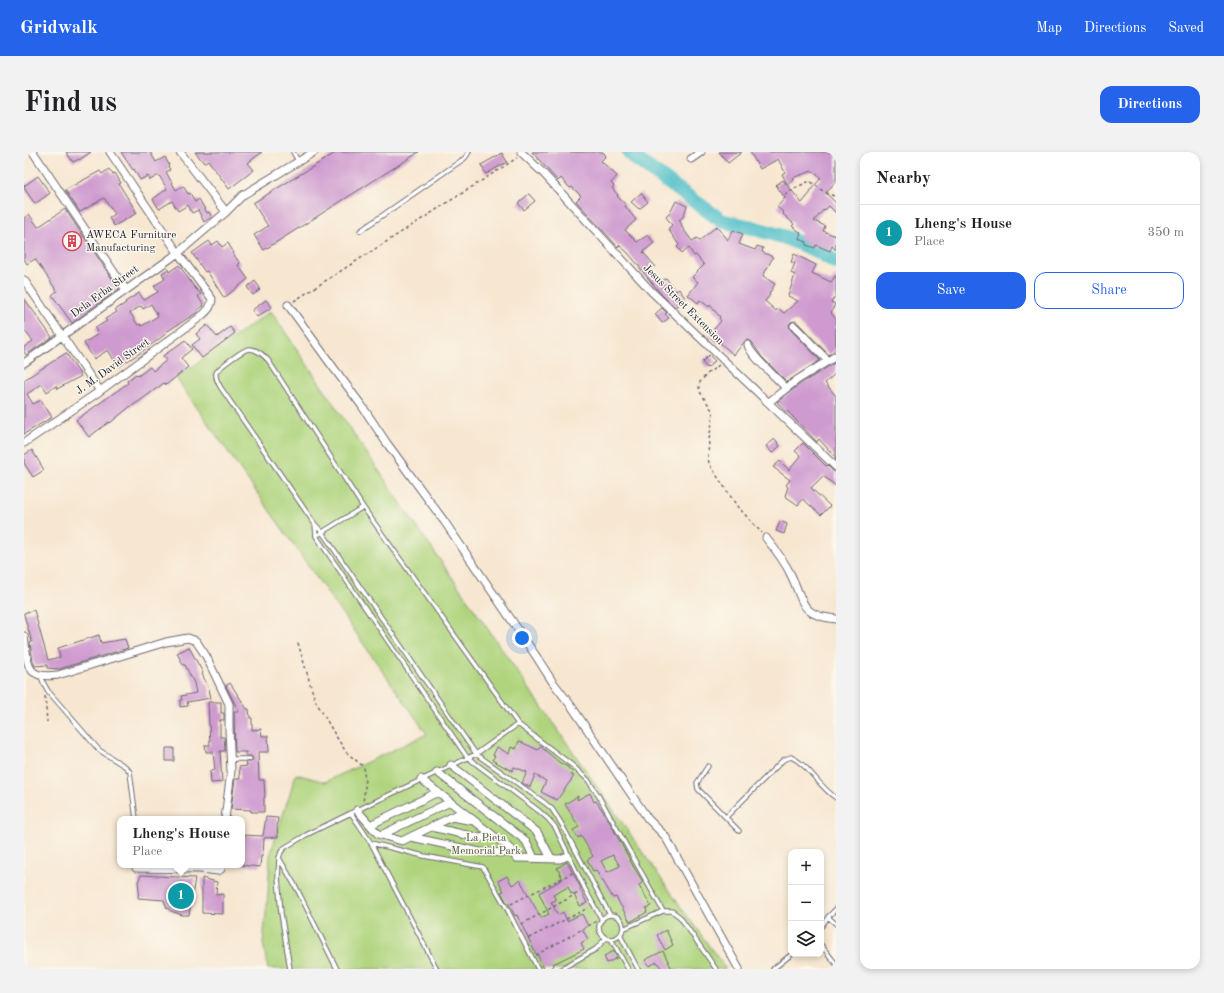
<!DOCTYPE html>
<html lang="en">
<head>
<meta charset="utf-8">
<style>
	:root { --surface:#fff; --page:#f2f2f2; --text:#202124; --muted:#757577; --line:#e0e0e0; --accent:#2563eb }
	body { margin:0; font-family:"Old Standard TT",serif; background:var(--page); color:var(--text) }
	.controls { position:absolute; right:12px; bottom:12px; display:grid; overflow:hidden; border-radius:8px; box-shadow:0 2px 6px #0003 }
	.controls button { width:36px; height:36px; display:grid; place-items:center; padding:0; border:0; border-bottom:1px solid var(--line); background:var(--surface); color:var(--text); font:20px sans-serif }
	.you { position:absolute; left:498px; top:486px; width:14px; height:14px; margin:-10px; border:3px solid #fff; border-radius:50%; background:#1a73e8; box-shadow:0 0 0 6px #1a73e833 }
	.badge { display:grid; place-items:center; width:26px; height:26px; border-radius:50%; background:var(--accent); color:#fff; font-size:13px; font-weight:700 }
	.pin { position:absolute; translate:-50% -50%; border:2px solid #fff; box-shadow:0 1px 4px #0006 }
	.popup { position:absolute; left:93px; top:664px; width:128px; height:52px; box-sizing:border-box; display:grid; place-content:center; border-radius:8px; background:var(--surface); filter:drop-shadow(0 1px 3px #0005); font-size:13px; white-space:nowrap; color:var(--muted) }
	.popup b { font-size:15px; color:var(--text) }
	.popup::after { content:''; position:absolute; left:50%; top:100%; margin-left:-8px; border:8px solid transparent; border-top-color:var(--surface) }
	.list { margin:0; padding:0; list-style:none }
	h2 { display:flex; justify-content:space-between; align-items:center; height:52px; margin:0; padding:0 16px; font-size:17px }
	h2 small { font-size:13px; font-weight:400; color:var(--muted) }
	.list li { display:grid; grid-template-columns:26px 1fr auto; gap:12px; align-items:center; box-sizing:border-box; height:56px; padding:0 16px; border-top:1px solid var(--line) }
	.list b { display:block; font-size:15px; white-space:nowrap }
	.list p { margin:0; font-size:13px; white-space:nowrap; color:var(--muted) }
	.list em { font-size:13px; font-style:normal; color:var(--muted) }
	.actions { display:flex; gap:8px; padding:12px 16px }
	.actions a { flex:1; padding:9px 0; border:1px solid var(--accent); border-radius:12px; text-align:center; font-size:14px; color:var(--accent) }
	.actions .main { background:var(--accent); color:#fff }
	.icon { flex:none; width:22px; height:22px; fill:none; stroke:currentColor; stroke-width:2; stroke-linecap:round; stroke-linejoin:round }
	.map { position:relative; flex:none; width:812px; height:817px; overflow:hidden; border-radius:12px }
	header { display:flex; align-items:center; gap:24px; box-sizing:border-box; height:56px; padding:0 20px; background:var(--accent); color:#fff }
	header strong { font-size:19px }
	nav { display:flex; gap:22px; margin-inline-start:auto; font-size:14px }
	.intro { display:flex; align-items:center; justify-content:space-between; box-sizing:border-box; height:96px; padding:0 24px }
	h1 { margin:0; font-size:28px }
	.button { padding:10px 18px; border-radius:12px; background:var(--accent); color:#fff; font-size:14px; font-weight:700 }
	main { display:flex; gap:24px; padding:0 24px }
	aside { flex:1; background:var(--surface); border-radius:12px; box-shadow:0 2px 6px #0003 }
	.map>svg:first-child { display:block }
	.green { fill:#afd47d; stroke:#687b5c }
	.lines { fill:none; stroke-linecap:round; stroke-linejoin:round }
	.river { stroke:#54c1ca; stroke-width:15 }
	.building { fill:#ce9acf; fill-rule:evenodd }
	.service-casing { stroke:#6d6770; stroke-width:5.5 }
	.minor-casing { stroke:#6d6770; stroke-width:9 }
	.path { stroke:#6d6770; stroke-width:1.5; stroke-dasharray:3 3; stroke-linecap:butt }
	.service { stroke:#fff; stroke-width:3.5 }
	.minor { stroke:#fff; stroke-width:7 }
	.labels { text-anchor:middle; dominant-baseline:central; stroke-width:3; stroke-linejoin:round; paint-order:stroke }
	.poi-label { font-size:11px; fill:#22223b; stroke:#fbf7ec; text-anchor:start }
	.street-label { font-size:11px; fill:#22223b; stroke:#fbf7ec }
	.park-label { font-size:11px; fill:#4c574f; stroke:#fbf7ec }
</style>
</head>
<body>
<header>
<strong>Gridwalk</strong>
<nav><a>Map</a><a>Directions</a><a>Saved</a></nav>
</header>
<div class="intro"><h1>Find us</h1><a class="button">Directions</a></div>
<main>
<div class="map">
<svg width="812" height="817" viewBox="0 0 812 817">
	<rect width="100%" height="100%" fill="#fbf7ec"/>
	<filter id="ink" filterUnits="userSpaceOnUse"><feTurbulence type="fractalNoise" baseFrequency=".025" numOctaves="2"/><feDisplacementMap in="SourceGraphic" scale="8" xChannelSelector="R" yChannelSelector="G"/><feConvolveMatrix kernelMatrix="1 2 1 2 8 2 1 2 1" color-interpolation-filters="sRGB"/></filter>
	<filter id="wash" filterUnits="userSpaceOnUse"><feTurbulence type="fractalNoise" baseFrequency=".012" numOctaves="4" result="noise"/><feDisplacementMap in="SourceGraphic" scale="16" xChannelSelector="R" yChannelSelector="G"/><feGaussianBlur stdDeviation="0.9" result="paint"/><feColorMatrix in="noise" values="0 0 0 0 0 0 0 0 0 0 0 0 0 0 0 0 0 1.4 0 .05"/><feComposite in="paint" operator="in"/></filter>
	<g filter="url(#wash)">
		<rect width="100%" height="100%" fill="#f7e7d1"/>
		<!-- green -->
		<path class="green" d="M247 159 384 362 656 754 702 817H244L239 791 244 742 246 703 272 622 301 630 403 582 152 226Z"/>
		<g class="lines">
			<!-- river -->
			<path class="river" d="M605 0 612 7 698 69 730 76 760 85 792 98 812 110"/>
		</g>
		<g id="blocks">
			<!-- building -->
			<path class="building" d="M42 0H67L55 8V7L49 10Z
				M97 0H126L132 10 141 5 145 13 144 14 146 18 142 20 152 38 159 34 164 42 166 41 171 50 175 47 183 61 185 60 188 65 180 70 174 58 168 61 164 53 154 59 148 49 135 57 129 47 143 37 135 23 126 28 124 24 116 28 110 17 109 18Z
				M171 0H238L224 11 230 18 205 37 184 8 180 11Z
				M313 0H395L240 98 230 83 244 74 229 51Z
				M508 0H579L582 4 577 9 593 24 587 31 590 34 588 36 594 43 593 44 602 53 601 54 612 68 601 78 613 90 624 83 630 91 619 100 631 114 626 118 637 130 642 126 652 139 655 137 662 147 651 155 638 143 623 125 615 115H616L603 100 595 93 594 95 552 49 557 44 548 35 546 36 537 26 534 29Z
				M695 0H718L704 11Z
				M726 0H812V29L802 41 812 51V61L805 54 801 58 800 57 790 69 801 74 799 79 812 84V98L808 94 806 99 792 93 791 96 782 93 783 90 775 87 777 81 768 74 770 72 759 62 760 61 753 55 761 46 752 33 759 28 778 51 787 40 786 39 797 26 788 19 768 26 770 28 763 32 758 22 761 20 754 7 736 17Z
				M478 1 483 10 462 22 457 13Z
				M85 17 89 22 91 21 97 31 95 32 113 61 90 74 85 66 91 62 80 46 56 60 41 38 76 19 78 22Z
				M14 24 26 41 11 52 0 36V34Z
				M617 41 624 50 615 57 607 50Z
				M505 42 511 49 500 58 494 51Z
				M652 49 663 54 659 65 655 68 658 73 657 74 668 89 673 86 675 89 693 74 704 88 709 78 719 82 715 92 731 98 733 94 739 96 738 100 749 105 739 124 751 132 745 142 746 143 741 149 752 159 754 156 760 161 774 149 764 144 771 123 767 121 771 111 767 110 770 102 792 113 788 121 807 130 812 123V143L807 150 811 152 807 161 812 167V197L805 203 774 171 771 169 767 170 765 173 766 177 796 208 763 230 738 205 727 189 722 188 720 190 710 203 694 189 693 191 685 183 697 169 695 166 696 165 686 153 685 155 676 148 674 151 664 143 674 130 668 125 680 113 672 103 670 104 665 96 658 101 653 95 655 93 644 77 648 73 642 65 646 61Z
				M41 57 95 137 48 171 28 143 33 139 11 107 3 112 0 107V66L5 62 14 75Z
				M185 89 188 93 194 89 198 95 204 91 210 101 209 102 216 111 214 113 224 127 200 146 183 119 181 120 168 101Z
				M155 113 171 136 177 142 174 144 180 154 173 158 174 160 142 180 143 181 116 201 94 215 84 198 70 207 60 191 74 182 71 176 83 169 81 167 93 160 91 158 102 151 101 150 115 141 120 148 134 140 130 134 141 127 138 121 144 117 145 120ZM127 152 134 164 118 174 116 172 114 173 106 161 117 154 119 157Z
				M231 129 236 136 235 137 236 138 229 143 223 135Z
				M0 146 28 185 2 203 0 200V195L9 189 0 178Z
				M242 148 248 155 233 165 228 158Z
				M638 156 643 161 641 162 645 166 638 171 631 162Z
				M183 173 193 185 206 175 211 181 178 206 168 193 176 187 172 182Z
				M161 188 168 197 157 206 164 215 142 233 140 231 117 248 108 254V253L86 271 85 270 65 285 52 268 104 231 103 229 112 222 114 224 126 215 129 219 143 208 139 204Z
				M42 201 57 224 33 237 32 234 23 240 18 232 3 242 9 252 17 248 28 265 0 282V228Z
				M685 203 691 209 683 216 678 210Z
				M812 210V221L801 231 812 244V308L811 307 812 306 795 287 793 290 763 259 762 260 753 250 776 232Z
				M751 287 756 294 748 301 742 294Z
				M779 291 802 314 803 313 809 319 812 320V334L799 324 787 336 806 354 797 363 779 347 774 353 761 344 764 335 762 333 766 328 749 315 756 309 765 318 777 304 771 299Z
				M8 298 20 318 9 325 0 311V303Z
				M756 369 763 372 760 382 752 379Z
				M10 458 24 508 36 505 34 496 75 483 77 491 101 487 104 496 35 517 23 516V513L11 514 9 509 6 491 8 490 0 463V461Z
				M165 495 179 521 178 522 185 537 187 546 163 550 164 554 156 555V548H158L157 544 172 541 170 531 161 513H159L153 501Z
				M206 531 223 557H225L226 566H228V578L237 577 238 584H244L245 600H234L235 628H240L241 645H240V660H227V658L207 657 211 627H216L215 615 223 614 222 610H227L229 607 227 604H222V600H211L210 560H215L202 534Z
				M184 550H197V561H200V568H196V585H200L201 599H196L198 630 187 631 186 619 191 618 189 600H182L181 593H186Z
				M495 589 514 598 516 594 536 611 544 615V616L549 620 547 623 550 624 533 648 517 640 522 629 511 623 506 635 498 631 503 620 490 615 488 619 468 608 471 604 469 603 473 595 485 602 487 595 492 597Z
				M142 596H150V609H142Z
				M566 641 570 650 572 649 584 667 609 714 619 730 615 733 627 754 622 756 623 760 606 770 592 745 589 746 579 729H578L572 718 569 719 563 708 569 704 557 684 554 686 549 678 555 675 541 652 554 644 553 648ZM589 703 596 714 583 720 577 709Z
				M242 665 254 666 253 675 254 685 240 686 239 704H237L236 715 218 713V683L239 684Z
				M543 710 549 721 557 736 556 737 563 751 556 754 549 741 547 742 544 735 529 743 532 748 527 750 534 763 539 760 543 769 558 762 564 774 558 777 564 787 557 791 560 797 529 812 530 814 523 817H520L513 802H512L493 763 491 764 484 750 483 751 477 740 480 739 474 729 483 724 488 733 496 728 517 766 525 762 515 741 539 727 533 716Z
				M117 723 171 726 165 763H158L147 759 143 756 140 748 114 746 115 738 114 730Z
				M178 726 193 730 192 743 199 742V762L178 761Z
				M642 778 649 793 641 798 633 783Z
				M590 799 593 806 583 811 580 804Z
				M639 799 648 817H638L633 810 625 814 621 808Z"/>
		</g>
	</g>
	<g filter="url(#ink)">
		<use href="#blocks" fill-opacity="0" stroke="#6d6770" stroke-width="1"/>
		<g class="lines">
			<!-- service casing -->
			<g class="service-casing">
				<path id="service" d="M269 0 274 9
					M336 79 441 6 445 0
					M339 355 244 208C239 203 233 197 225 197 220 197 194 216 192 221 191 226 194 231 197 236L290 371 298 380 452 602 521 651 528 657 537 671 586 763
					M291 372 292 384 443 605 515 659 524 667 531 675 561 737 578 768
					M292 384 339 355 494 572 549 614 564 628 574 643 639 759 599 777
					M17 524 19 530 24 539 75 598 102 615 106 620 112 667
					M207 607H226
					M684 614 673 631 674 637 715 679
					M327 661 347 691 413 817
					M702 665 759 608 767 605C785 613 795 635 812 646
					M347 691 400 704 459 715 482 755 514 817
					M255 706 273 737 313 817
					M639 759H648L656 765 692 817
					M575 775a12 12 0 1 1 24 0a12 12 0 1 1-24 0Z
					M804 765 812 772
					M797 775 804 765 812 757
					M596 783 614 817
					M587 787 604 817
					M797 793 812 812
					M266 817 257 761 254 725 255 706 257 700 260 696 282 683 327 661 452 602 494 572
					M537 817 572 797 582 786
					M749 817 768 802"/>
			</g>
			<!-- minor casing -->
			<g class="minor-casing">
				<path id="minor" d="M9 0 102 138
					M156 0 202 60
					M497 0 519 21 627 139 812 315
					M667 7 677 0
					M0 128 76 239
					M264 153 306 211 338 254 362 290 420 369 512 504 528 529 548 555 624 667 641 684 715 817
					M770 174 803 208
					M724 193C726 203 754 227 762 236
					M0 211 154 101 202 60 219 43 290 0
					M745 250 773 228 812 204
					M0 291 76 239 175 166C182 160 187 157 188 147L154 101 86 0
					M742 386C751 397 761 410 767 423 780 450 776 464 812 467
					M0 484C4 511 0 528 34 523L142 490 164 486 172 489 182 504 205 552V577L207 619 201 667
					M427 613 513 680 527 706
					M413 620 502 689 510 706
					M397 627 489 699 492 706 536 707 544 704
					M333 658 354 682 378 689 438 660
					M427 665 450 669
					M346 673 414 640
					M408 674 412 676 456 686 469 684
					M357 683 426 650
					M387 685 456 700 489 701
					M112 716 177 717 194 719 197 717 198 713"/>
			</g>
			<!-- path -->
			<path class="path" d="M761 43 771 36 786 29 799 39 812 45
				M270 149 493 6
				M695 213 683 222 676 230 675 235 676 240 688 258 689 264 685 288 684 304 685 312 713 354 738 381
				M274 491 291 548 310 581 322 600 340 615 341 636 339 650
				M21 544 23 570
				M487 752 548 721
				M498 772 556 740
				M505 786 564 756
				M512 803 573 769"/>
			<!-- service -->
			<use href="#service" class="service"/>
			<!-- minor -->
			<use href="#minor" class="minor"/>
		</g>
	</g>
	<!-- icons -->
	<defs>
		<g id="building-ring" transform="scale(1)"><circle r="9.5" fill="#fbf7ec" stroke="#d1495b" stroke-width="1.5"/><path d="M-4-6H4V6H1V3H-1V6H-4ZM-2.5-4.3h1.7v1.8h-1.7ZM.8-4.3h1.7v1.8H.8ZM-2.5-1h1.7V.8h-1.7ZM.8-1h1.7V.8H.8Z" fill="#d1495b"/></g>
	</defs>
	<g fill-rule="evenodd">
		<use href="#building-ring" x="48" y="89"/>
	</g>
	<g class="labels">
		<!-- poi labels -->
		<g class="poi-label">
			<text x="62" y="83">AWECA Furniture<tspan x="62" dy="13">Manufacturing</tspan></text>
		</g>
		<!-- street labels -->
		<g class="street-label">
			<text transform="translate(81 140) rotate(-36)">Dela Erba Street</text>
			<text transform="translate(659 153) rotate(45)">Jesus Street Extension</text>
			<text transform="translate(89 215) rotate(-36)">J. M. David Street</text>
		</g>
		<!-- park labels -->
		<g class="park-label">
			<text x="462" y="686">La Pieta<tspan x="462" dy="13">Memorial Park</tspan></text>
		</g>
	</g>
</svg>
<div class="controls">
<button>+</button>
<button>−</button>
<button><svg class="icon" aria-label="layers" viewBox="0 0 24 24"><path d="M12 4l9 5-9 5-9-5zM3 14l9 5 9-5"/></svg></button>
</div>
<div class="you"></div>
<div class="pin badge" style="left:157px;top:744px;background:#0f9aa8">1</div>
<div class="popup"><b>Lheng's House</b>Place</div>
</div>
<aside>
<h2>Nearby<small></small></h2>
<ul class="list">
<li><span class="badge" style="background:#0f9aa8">1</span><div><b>Lheng's House</b><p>Place</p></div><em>350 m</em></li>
</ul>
<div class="actions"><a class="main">Save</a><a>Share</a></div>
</aside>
</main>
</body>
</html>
